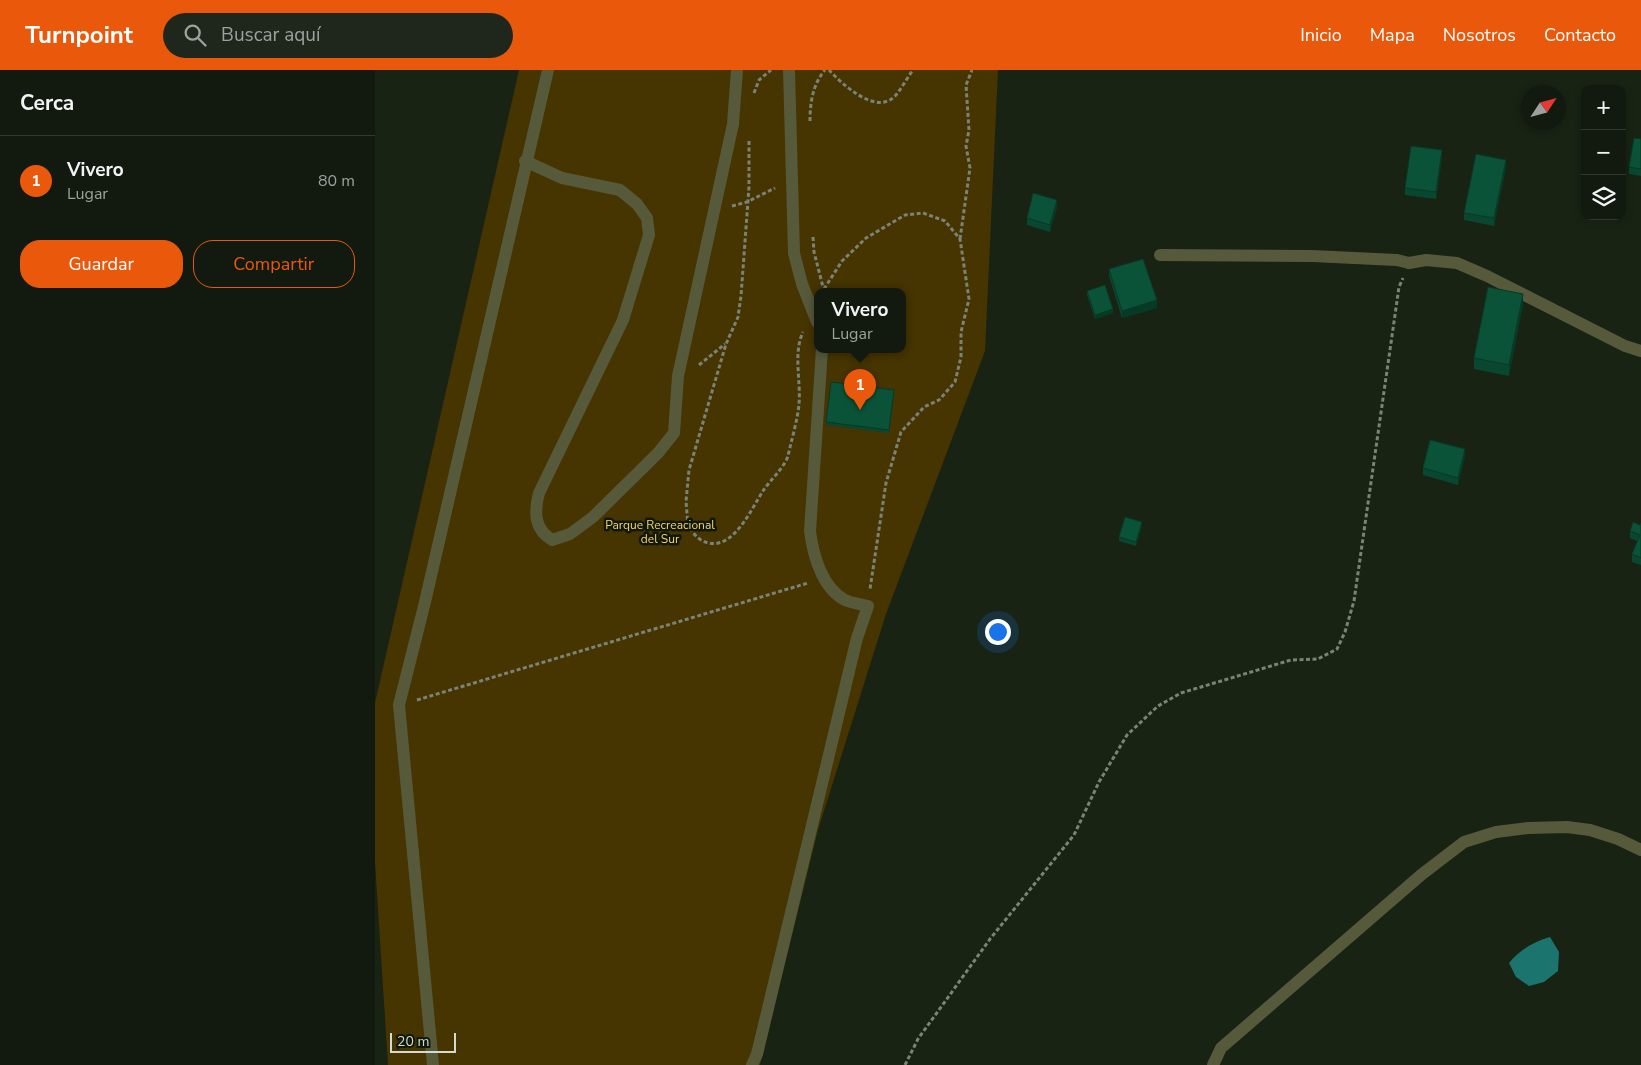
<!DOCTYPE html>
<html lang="es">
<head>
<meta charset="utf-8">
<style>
	:root { --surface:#121a0f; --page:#1f271d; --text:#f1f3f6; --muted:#9ca19e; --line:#31382f; --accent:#ea580c }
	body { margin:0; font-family:"Nunito Sans",sans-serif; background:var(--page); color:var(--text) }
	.controls { position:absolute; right:15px; top:15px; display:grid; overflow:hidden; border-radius:10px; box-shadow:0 2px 8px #0003 }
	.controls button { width:45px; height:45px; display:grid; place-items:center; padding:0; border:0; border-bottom:1px solid var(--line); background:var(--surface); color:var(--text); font:25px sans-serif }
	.compass { position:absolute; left:1146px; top:15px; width:45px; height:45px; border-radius:50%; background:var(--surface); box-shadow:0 2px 8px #0003; rotate:54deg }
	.scale { position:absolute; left:15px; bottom:12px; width:66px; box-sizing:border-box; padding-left:5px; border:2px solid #d3dad0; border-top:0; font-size:14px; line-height:18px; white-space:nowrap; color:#d3dad0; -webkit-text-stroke:4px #0f190b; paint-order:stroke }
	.you { position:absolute; left:622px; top:561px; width:18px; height:18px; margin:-12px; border:4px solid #fff; border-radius:50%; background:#1a73e8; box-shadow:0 0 0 8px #1a73e833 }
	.badge { display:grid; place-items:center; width:32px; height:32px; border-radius:50%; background:var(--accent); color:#fff; font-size:16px; font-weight:700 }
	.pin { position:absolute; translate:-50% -41px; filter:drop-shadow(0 1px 2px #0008) }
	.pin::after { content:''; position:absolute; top:26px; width:18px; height:15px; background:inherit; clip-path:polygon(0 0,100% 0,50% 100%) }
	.popup { position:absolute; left:439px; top:218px; width:92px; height:65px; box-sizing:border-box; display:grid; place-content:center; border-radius:10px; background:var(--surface); filter:drop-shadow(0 1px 4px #0005); font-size:16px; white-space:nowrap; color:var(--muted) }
	.popup b { font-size:19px; color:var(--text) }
	.popup::after { content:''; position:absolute; left:50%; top:100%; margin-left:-10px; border:10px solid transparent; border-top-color:var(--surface) }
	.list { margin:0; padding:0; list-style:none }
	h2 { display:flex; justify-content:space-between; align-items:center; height:65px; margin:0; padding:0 20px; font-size:21px }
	h2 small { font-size:16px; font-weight:400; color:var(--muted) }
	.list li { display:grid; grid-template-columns:32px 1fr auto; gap:15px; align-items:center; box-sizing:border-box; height:90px; padding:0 20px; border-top:1px solid var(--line) }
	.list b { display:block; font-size:19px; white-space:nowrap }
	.list p { margin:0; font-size:16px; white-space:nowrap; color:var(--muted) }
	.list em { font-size:16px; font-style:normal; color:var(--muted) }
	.actions { display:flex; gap:10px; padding:15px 20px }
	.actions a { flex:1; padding:11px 0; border:1px solid var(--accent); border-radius:20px; text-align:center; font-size:18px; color:var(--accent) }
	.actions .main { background:var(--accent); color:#fff }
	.icon { flex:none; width:28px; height:28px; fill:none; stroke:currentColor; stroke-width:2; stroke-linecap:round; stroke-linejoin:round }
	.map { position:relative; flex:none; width:1266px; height:995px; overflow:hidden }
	header { display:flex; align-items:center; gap:30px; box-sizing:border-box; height:70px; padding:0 25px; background:var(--accent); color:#fff }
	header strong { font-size:24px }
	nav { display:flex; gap:28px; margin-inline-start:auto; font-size:18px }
	.search { width:350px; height:45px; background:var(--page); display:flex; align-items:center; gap:12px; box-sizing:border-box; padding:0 18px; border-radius:28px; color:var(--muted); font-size:19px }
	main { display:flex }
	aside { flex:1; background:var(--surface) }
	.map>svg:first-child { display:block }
	.green { fill:#463401; fill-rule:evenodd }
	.water { fill:#1b746e }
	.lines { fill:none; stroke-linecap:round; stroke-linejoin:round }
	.path { stroke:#7b8377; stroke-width:3; stroke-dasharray:4 2.5; stroke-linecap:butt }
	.lane { stroke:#57593b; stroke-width:12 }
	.street { stroke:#57593b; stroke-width:12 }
	.wall { fill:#094730 }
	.shaded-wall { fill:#073927 }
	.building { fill:#0a5238; stroke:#073927 }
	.labels { text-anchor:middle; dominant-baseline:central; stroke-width:5; stroke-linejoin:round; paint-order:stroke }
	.park-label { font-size:12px; fill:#fdd069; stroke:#0f190b }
</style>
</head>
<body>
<header>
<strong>Turnpoint</strong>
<div class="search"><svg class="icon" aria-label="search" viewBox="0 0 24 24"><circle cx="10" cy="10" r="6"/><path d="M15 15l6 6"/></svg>Buscar aquí</div>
<nav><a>Inicio</a><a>Mapa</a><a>Nosotros</a><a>Contacto</a></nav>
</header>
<main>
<aside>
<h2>Cerca<small></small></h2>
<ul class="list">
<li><span class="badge">1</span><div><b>Vivero</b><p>Lugar</p></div><em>80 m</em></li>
</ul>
<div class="actions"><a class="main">Guardar</a><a>Compartir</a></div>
</aside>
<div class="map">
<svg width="1266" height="995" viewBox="0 0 1266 995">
	<rect width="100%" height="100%" fill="#182314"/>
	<!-- green -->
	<path class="green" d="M144 0H623L610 281 511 544 443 760 385 995H13L0 792V633ZM442 221H528V279H442Z"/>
	<!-- water -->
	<path class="water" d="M1175 867 1184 882 1183 901 1169 912 1154 916 1141 907 1134 893C1145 879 1159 872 1175 867Z"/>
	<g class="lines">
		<!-- path -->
		<path class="path" d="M454 0C467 14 501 46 520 26 527 18 532 8 538 0
			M379 23 384 10 396 0
			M435 51C435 32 438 14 450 0
			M374 71V117L366 226 363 247 351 274 314 400 311 431 313 457C317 461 321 467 326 470 356 487 376 439 388 421 395 410 409 398 413 386 416 372 423 348 424 334 426 311 418 283 428 262
			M357 136 372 132 400 118
			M438 167 439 182 448 217
			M585 169 595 98 591 76 594 60 591 15 597 0
			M449 219 467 191 491 168 530 145 548 143 570 151 585 169 594 229 586 262V287L580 312 564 330 549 337 526 362 511 413 495 519
			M324 295 350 274
			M42 630 433 513
			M530 995 543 969 615 869 699 765 724 712 752 665 783 636 806 623 916 590 943 589 962 579 970 562 979 531 1024 217 1028 208"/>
		<!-- lane -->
		<path class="lane" d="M414 0 419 183 427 214 442 252
			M150 91 187 108 245 120 262 134 272 148 274 165 248 250 164 423C159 442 159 459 177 470L195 464 218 447 283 383 299 363 303 306 358 54 362 0
			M785 185 937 186 1022 190 1034 193
			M58 995 24 635 50 532 173 0
			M377 995 382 984 482 568 493 536C486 534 476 533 470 530 447 518 438 485 435 461L447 279
			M838 995 846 978 1046 805 1089 772 1121 762 1153 758 1192 757 1215 760 1243 769 1266 780"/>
		<!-- street -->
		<path class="street" d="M1034 193 1051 190 1082 193 1112 206 1250 276 1266 281"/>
	</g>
	<!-- wall -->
	<path class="wall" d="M1266 69V106L1254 104V97Z
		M1067 87 1061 129 1030 125V118Z
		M1131 97 1119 156 1089 150V143Z
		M682 137 675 162 652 155V148Z
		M734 199 782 238 747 248 734 206Z
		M712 221 738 243 720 249 712 225Z
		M1148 234 1134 306 1099 299V288Z
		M519 324 514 363 451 355V352Z
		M1090 386 1083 415 1048 405V398Z
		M1266 453V495L1257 492V484L1262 471 1255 468V461L1265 455Z
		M767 455 761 476 744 471V467Z"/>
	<!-- shaded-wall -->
	<path class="shaded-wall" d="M1067 80V87L1061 129V122Z
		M1131 90V97L1119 156V148Z
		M682 130V137L675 162V155Z
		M1148 224V234L1134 306V295Z
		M782 230V238L747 248V241Z
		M738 239V243L720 249V245Z
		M1090 379V386L1083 415V408Z
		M767 452V455L761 476V472Z"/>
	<!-- building -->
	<path class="building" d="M1259 68 1266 69V99L1254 97Z
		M1036 76 1067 80 1061 122 1030 118Z
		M1101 84 1131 90 1119 148 1089 143Z
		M658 123 682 130 675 155 652 148Z
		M768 189 782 230 747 241 734 199Z
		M730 215 738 239 720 245 712 221Z
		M1113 217 1148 224 1134 295 1099 288Z
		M456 312 519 320 514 360 451 352Z
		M1055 370 1090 379 1083 408 1048 398Z
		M750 447 767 452 761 472 744 467Z
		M1258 452 1265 455 1266 453V488L1257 484 1265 465 1255 461Z"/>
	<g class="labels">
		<!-- park labels -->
		<g class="park-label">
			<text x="285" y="455">Parque Recreacional<tspan x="285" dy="14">del Sur</tspan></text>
		</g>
	</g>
</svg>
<div class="controls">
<button>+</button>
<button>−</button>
<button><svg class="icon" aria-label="layers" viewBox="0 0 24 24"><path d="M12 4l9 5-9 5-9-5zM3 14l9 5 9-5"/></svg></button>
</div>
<svg class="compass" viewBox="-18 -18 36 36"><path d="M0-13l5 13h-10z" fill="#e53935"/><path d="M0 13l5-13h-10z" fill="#9ca19e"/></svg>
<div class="scale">20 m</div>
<div class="you"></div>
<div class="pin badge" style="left:485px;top:340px">1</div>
<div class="popup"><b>Vivero</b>Lugar</div>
</div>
</main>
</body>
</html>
